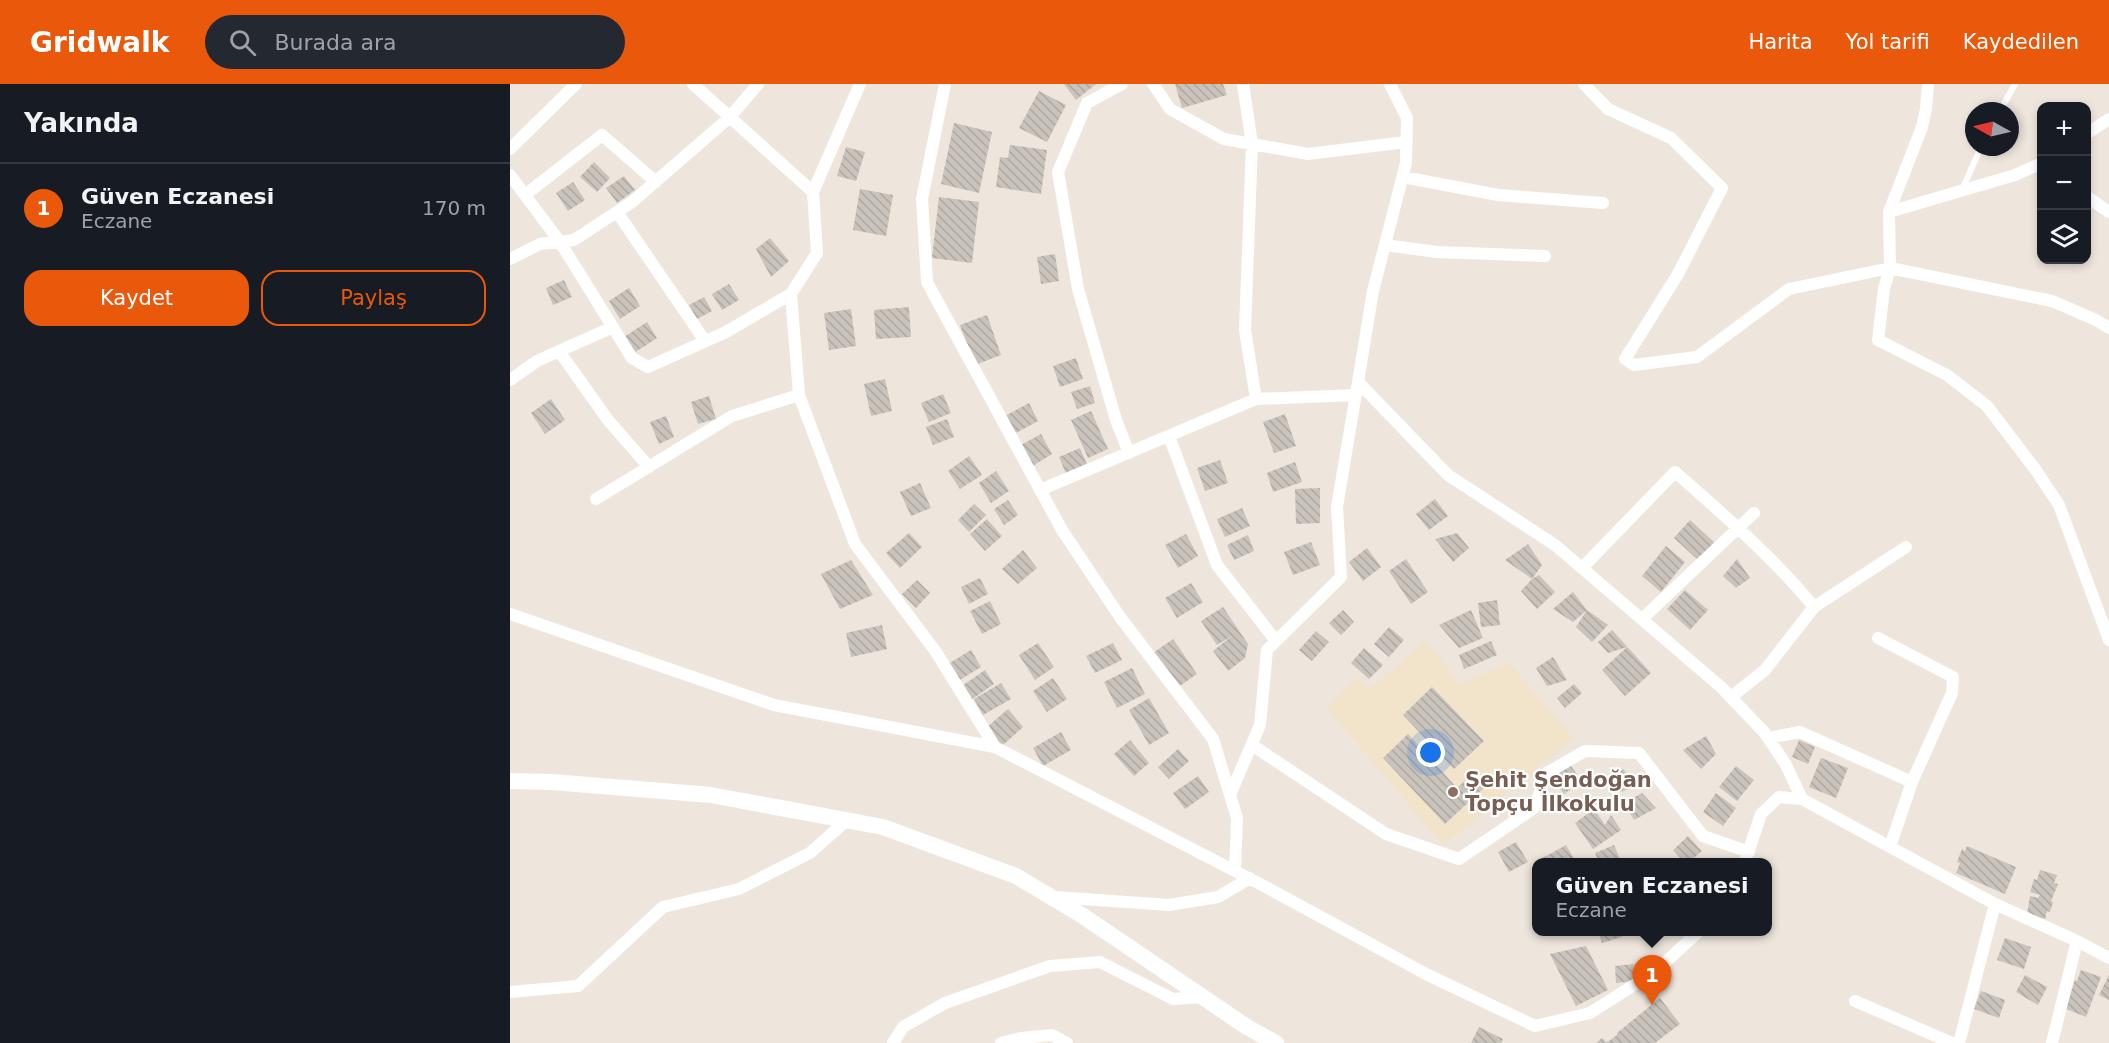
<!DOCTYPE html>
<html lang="tr">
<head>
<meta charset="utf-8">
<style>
	:root { --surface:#171b24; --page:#242831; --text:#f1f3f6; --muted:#9ea1a6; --line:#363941; --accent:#ea580c }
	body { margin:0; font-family:"DejaVu Sans",sans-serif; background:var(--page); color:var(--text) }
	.controls { position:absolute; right:18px; top:18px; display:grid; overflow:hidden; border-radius:12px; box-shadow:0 3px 9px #0003 }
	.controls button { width:54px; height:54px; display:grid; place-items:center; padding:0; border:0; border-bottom:2px solid var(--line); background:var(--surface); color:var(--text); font:30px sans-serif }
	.compass { position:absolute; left:1455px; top:18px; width:54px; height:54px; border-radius:50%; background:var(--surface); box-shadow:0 3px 9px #0003; rotate:278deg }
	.you { position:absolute; left:921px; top:669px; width:21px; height:21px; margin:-15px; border:4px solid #fff; border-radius:50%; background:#1a73e8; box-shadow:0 0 0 9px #1a73e833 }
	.badge { display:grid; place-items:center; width:39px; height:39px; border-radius:50%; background:var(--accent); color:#fff; font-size:20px; font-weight:700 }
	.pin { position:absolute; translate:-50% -50px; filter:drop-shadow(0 2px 3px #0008) }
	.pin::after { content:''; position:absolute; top:32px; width:21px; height:18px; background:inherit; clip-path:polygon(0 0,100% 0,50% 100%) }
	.popup { position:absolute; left:1022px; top:774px; width:240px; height:78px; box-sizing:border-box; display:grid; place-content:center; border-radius:12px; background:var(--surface); filter:drop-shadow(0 2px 4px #0005); font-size:20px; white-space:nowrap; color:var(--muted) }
	.popup b { font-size:22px; color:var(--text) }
	.popup::after { content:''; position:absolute; left:50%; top:100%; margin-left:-12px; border:12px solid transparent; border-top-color:var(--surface) }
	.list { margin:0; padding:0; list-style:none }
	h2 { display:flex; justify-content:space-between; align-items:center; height:78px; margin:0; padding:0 24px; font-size:26px }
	h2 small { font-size:20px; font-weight:400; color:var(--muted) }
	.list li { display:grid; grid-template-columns:39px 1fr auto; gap:18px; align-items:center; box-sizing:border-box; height:90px; padding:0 24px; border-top:2px solid var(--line) }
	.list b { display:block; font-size:22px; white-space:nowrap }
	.list p { margin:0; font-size:20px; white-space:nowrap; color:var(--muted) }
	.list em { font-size:20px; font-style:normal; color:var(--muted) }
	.actions { display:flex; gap:12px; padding:18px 24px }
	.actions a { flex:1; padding:14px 0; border:2px solid var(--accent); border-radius:18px; text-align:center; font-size:21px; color:var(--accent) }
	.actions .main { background:var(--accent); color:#fff }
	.icon { flex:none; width:33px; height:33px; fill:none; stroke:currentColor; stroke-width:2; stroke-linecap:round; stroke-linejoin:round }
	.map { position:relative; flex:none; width:1599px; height:959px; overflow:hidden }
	header { display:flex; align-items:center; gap:36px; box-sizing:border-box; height:84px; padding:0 30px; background:var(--accent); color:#fff }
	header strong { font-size:28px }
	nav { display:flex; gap:33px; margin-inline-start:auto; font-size:21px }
	.search { width:420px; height:54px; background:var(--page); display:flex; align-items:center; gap:15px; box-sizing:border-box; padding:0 21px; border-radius:33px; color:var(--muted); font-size:22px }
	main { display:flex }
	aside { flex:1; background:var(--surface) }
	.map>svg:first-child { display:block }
	.education { fill:#f1e4ca }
	.building { fill:url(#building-back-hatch) }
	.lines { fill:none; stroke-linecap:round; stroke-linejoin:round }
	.service { stroke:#fff; stroke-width:6 }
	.minor { stroke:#fff; stroke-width:12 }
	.tertiary { stroke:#fff; stroke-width:16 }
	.education-dot { fill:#8d6e63; stroke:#fff; stroke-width:2 }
	.labels { text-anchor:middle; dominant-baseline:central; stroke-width:4.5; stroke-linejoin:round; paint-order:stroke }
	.education-label { font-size:21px; font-weight:bold; fill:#785e54; stroke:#fff; text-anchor:start }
</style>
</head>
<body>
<header>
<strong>Gridwalk</strong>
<div class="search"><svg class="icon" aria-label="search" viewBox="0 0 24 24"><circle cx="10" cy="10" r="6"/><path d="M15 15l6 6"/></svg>Burada ara</div>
<nav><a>Harita</a><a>Yol tarifi</a><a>Kaydedilen</a></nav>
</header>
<main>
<aside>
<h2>Yakında<small></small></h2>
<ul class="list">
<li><span class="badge">1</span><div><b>Güven Eczanesi</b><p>Eczane</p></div><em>170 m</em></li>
</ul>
<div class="actions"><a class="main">Kaydet</a><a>Paylaş</a></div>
</aside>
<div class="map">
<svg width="1599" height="959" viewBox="0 0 1599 959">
	<defs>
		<pattern id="building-back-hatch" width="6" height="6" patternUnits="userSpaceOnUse" patternTransform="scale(1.5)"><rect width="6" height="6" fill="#c9c3bc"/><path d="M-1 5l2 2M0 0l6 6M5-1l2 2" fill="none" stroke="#ada8a2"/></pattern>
	</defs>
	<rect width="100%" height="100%" fill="#eee6dc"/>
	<!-- education -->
	<path class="education" d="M915 555 950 600 999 579 1064 654 933 762 817 624 847 594 860 605Z"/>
	<!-- building -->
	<path class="building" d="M554 0H586L566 16Z
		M665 0H713L717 11 672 24Z
		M529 7 556 21 537 58 509 44Z
		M444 39 482 48 469 109 431 100Z
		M500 61 537 66 531 110 486 103 490 73 498 74Z
		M336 63 355 68 346 97 327 92Z
		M84 78 100 94 87 108 70 93Z
		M114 92 125 106 107 119 96 104Z
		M63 98 75 116 58 127 46 109Z
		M350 105 383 111 376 152 343 146Z
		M429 113 469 118 462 179 422 174Z
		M260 154 279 177 261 193 246 165Z
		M545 170 549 197 531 200 527 173Z
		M54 196 62 213 43 221 36 204Z
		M219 200 229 216 212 226 202 210Z
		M119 204 130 222 110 235 99 217Z
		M194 213 202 227 187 235 179 221Z
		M399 223 401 253 366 255 364 226Z
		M341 225 346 262 319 266 314 229Z
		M477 231 491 271 465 281 450 241Z
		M137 238 147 254 124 269 114 253Z
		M566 274 573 295 550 303 543 282Z
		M375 295 382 327 361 332 354 300Z
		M580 302 585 319 567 325 561 308Z
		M433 310 441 329 419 338 411 319Z
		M199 312 206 335 188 340 181 318Z
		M41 315 55 336 35 350 21 329Z
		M519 319 528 337 504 350 495 332Z
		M581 327 598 365 578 374 561 336Z
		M775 330 786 362 764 369 753 338Z
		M156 332 164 353 149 360 140 338Z
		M437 335 444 353 423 361 416 343Z
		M531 350 542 370 521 383 509 362Z
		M570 364 578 383 557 392 549 373Z
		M459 372 472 391 450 405 438 387Z
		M710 376 718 399 695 407 687 384Z
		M785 378 792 398 763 408 757 389Z
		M486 387 499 407 481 419 469 399Z
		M410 399 421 424 401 432 390 408Z
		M810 404V439L786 440 785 405Z
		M925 415 938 432 919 446 906 430Z
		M498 416 508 431 494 441 484 425Z
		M464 420 476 431 459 448 448 436Z
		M732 424 740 442 715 453 707 435Z
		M477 435 492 452 475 467 460 450Z
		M1180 436 1205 459 1189 477 1164 454Z
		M399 449 412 463 390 484 376 469Z
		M947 449 959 464 943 478 925 455Z
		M676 450 688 472 668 484 655 461Z
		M738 451 744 467 724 476 717 461Z
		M801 458 810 481 783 491 774 468Z
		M1018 460 1032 481 1022 495 995 476Z
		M1156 462 1175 478 1151 508 1132 492Z
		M857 464 871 483 853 497 839 478Z
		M513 466 527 484 508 500 492 485Z
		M896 475 918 508 901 520 879 487Z
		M1227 475 1240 494 1226 504 1213 492Z
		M341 476 363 511 330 525 311 490Z
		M1029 491 1045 508 1027 525 1011 507 1022 495Z
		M470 494 478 510 459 520 451 503Z
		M407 496 420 509 406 524 392 510Z
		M681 499 693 518 667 534 655 514Z
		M1175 506 1198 526 1180 546 1157 525Z
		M1063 508 1077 526 1098 541 1082 558 1066 543 1077 526 1063 538 1043 525Z
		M987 516 990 541 971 543 968 519Z
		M480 517 491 540 472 550 460 527Z
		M713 523 738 560 735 574 718 587 703 567 722 552 707 561 691 537Z
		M833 526 844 538 831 551 819 539Z
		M961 526 973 554 949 564 929 541Z
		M372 541 377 565 341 573 336 549Z
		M879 543 894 556 879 573 864 560Z
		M1102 546 1141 589 1115 612 1092 586 1117 563 1098 569 1088 558Z
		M806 547 819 558 802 577 789 566Z
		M663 555 687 590 667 604 643 569Z
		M981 557 987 571 954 585 949 571Z
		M528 559 544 583 525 596 509 571Z
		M603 559 612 576 585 589 576 572Z
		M854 564 873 581 859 595 841 579Z
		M461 566 471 583 448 597 438 580Z
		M1043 573 1057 596 1037 602 1026 584Z
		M622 584 635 610 607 624 594 598Z
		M475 586 484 600 461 616 452 602Z
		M543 594 557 615 537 628 523 607Z
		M491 599 501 615 473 631 464 615Z
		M1064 600 1072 609 1055 624 1047 614Z
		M922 603 974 657 944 685 893 631Z
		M639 614 659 649 639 661 619 626Z
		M498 625 513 643 492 662 476 644Z
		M551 648 561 666 533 682 523 664Z
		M898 650 947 704 963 689 976 702 935 740 873 674Z
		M1196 652 1206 670 1191 685 1173 666Z
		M620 656 639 679 624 692 604 670Z
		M1289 656 1305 663 1298 680 1282 673Z
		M668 665 679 677 659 695 648 683Z
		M1311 674 1338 684 1326 714 1299 703Z
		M1058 678 1072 697 1054 710 1040 691Z
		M1226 682 1244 696 1227 717 1209 703Z
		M1113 685 1128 702 1110 708 1100 696Z
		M688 692 699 708 675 725 663 709Z
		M1132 709 1146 724 1124 736 1114 719Z
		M1206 709 1226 724 1213 742 1193 728Z
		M1084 725 1095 741 1101 731 1111 746 1083 765 1065 739Z
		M1178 752 1192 767 1179 778H1174L1163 766Z
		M1006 758 1018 778 999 788 988 768Z
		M1056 761 1066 778H1030L1029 776Z
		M1104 761 1111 778H1089L1085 769Z
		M1457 762 1506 783 1495 810 1446 789 1450 779 1447 778 1452 765 1455 767Z
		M1530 786 1547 791 1544 799 1548 800 1541 817 1543 818 1540 828 1537 827 1535 835 1517 830 1520 812 1528 814 1530 811 1520 808 1524 795 1527 796Z
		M1088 848H1110L1112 853 1092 859Z
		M1495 854 1521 863 1514 885 1487 876Z
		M1076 862 1098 906 1066 922 1040 870Z
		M1123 880 1125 897 1106 899 1105 882Z
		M1571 886 1591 893 1576 933 1556 925 1565 896 1567 897Z
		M1515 891 1537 903 1528 921 1506 908Z
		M1599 891V916L1589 911Z
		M1471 907 1495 916 1489 934 1464 925Z
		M1150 914 1170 940 1145 959H1086L1092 954 1096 958 1099 957 1107 951V949Z
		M969 943 993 955 991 959H961Z"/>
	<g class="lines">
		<!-- service -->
		<path class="service" d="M1490 27 1505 0
			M1452 106 1471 63"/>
		<!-- minor -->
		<path class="minor" d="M183 0 303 108
			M350 0 303 108 307 169 281 210 289 311 345 460 426 568 485 663
			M435 0 412 115 417 198 552 446 610 533 703 655 727 734 725 787
			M612 0 577 19 548 88 568 205 606 336 619 369
			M643 0 660 25 714 55 798 70 896 58
			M733 0 742 60 735 246 746 315
			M880 0 897 34 896 79 863 207 848 298 938 391 1045 461 1211 603 1254 648 1275 679 1292 715 1485 820 1567 857 1599 874
			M1074 0 1098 25 1161 54 1212 104 1168 190 1115 275 1124 281 1187 273 1279 205 1380 184 1542 217 1586 236 1599 244
			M1418 0 1416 25 1412 43 1379 128 1380 184 1374 205 1368 256 1437 291 1477 322 1525 385 1549 421 1599 556
			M1576 50 1599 35
			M0 65 66 0
			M0 91 50 158 122 274 138 283 216 248 281 210
			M893 93 988 111 1093 119
			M15 111 92 51 146 98
			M1576 112 1599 128
			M107 128 195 257
			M1379 128 1505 91 1532 79
			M875 161 927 168 1035 172
			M0 175 30 160 64 156 122 118 220 33 248 0
			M49 267 98 336 139 383
			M0 296 27 277 103 243
			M659 352 707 481 766 557
			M530 406 746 315 846 311
			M86 415 222 332 289 311
			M1072 484 1165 388C1214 431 1263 473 1304 523
			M0 530 264 621 485 663 752 801 918 891 1025 942 1080 929 1146 887 1188 848
			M1132 535 1244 429
			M1368 554 1443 593 1442 609 1402 698 1380 763
			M1221 613 1255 586 1304 523 1396 463
			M1258 654 1290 648 1402 698
			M742 661 876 750 949 775 1024 724 1037 689 1075 667 1129 669 1193 752 1239 768
			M720 711 750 641 757 566 831 493 827 423 848 298
			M1235 778 1251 730 1269 713 1292 715
			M545 813 659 821 708 813 740 794
			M0 908 68 902 153 823 229 805 300 769 337 736
			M1345 917 1442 959
			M383 959 393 943 435 919 540 882 590 878 663 915 693 913
			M491 959 511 954 542 951 557 959
			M1449 959 1485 820
			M1542 959 1567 857"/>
		<!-- tertiary -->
		<path class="tertiary" d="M0 697 42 698 201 711 373 743 506 792 573 832 737 943 766 959"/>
	</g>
	<!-- markers -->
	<circle class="education-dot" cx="943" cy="708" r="6"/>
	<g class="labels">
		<!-- education labels -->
		<g class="education-label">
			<text x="955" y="696">Şehit Şendoğan<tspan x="955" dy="24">Topçu İlkokulu</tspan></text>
		</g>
	</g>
</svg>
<div class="controls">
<button>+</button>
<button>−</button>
<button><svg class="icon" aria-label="layers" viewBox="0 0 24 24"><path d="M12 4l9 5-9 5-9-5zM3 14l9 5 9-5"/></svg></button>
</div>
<svg class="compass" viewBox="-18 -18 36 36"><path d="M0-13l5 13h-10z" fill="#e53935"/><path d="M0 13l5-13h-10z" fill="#9ea1a6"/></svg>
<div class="you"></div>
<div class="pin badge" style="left:1142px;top:921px">1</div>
<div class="popup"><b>Güven Eczanesi</b>Eczane</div>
</div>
</main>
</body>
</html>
